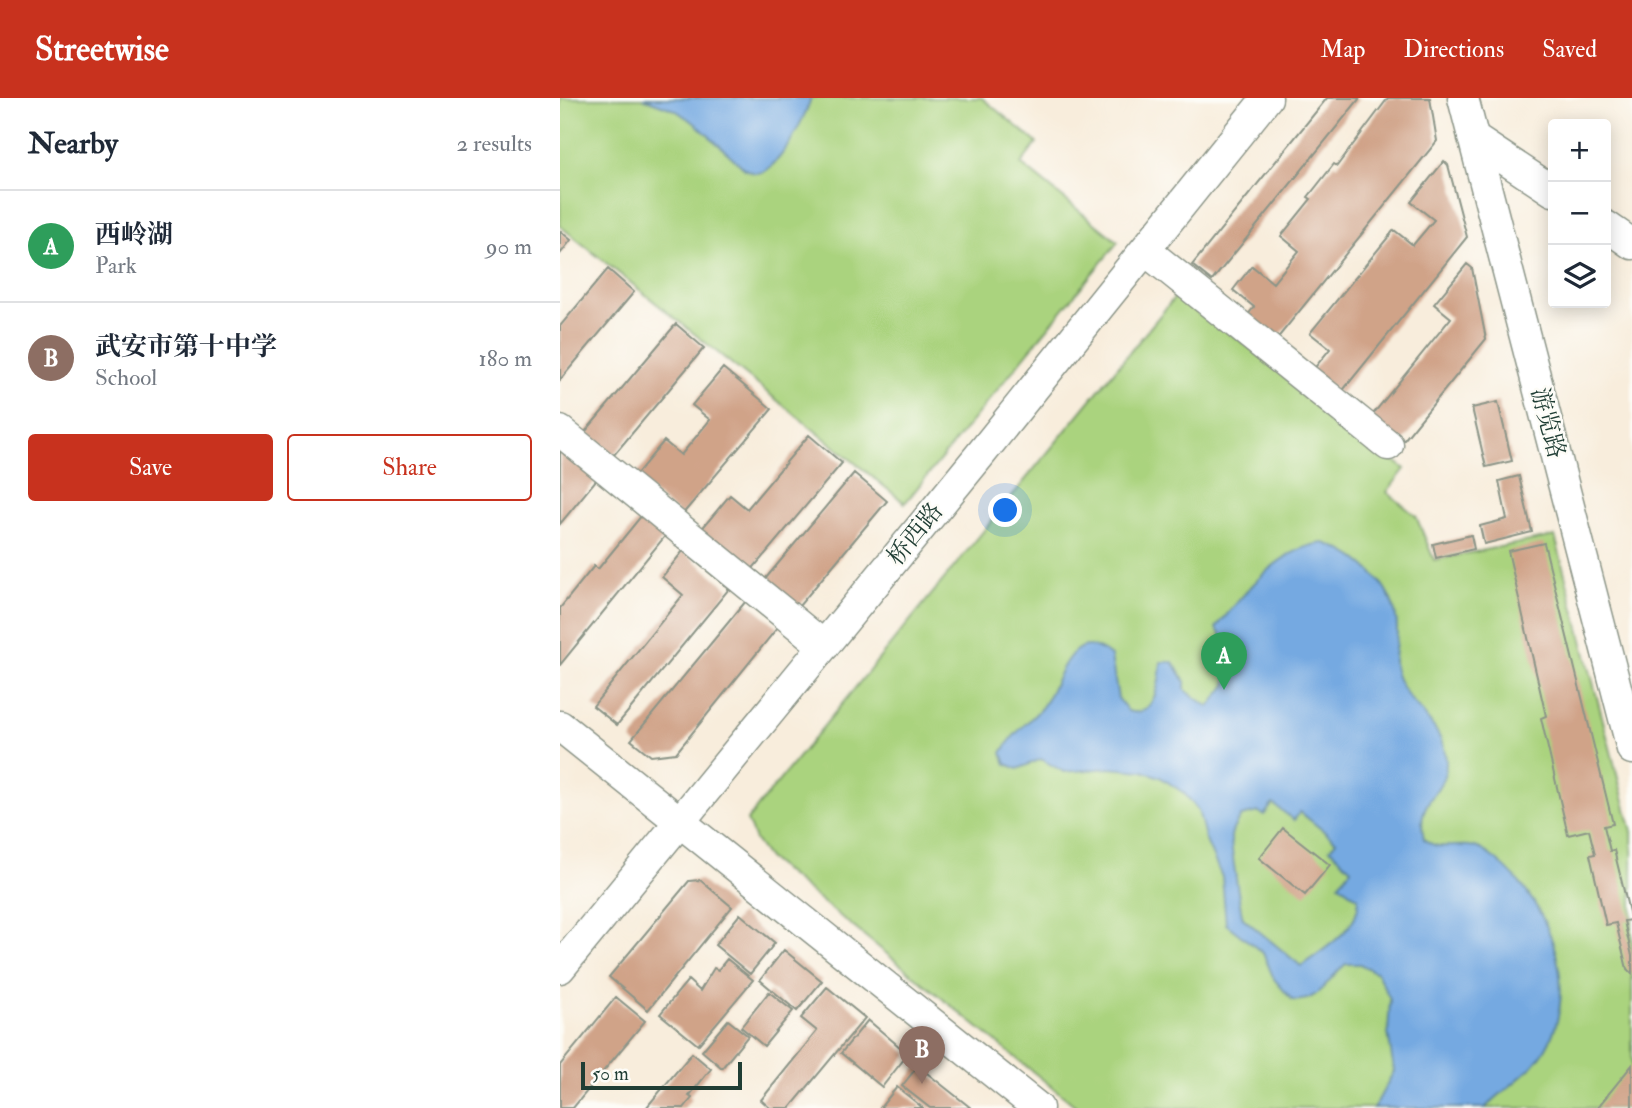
<!DOCTYPE html>
<html lang="en">
<head>
<meta charset="utf-8">
<style>
	:root { --surface:#fff; --page:#f6f6f7; --text:#1f2937; --muted:#747a83; --line:#e0e1e3; --accent:#c8321e }
	body { margin:0; font-family:"IM FELL Double Pica","Noto Serif SC",serif; background:var(--page); color:var(--text) }
	.controls { position:absolute; right:21px; top:21px; display:grid; overflow:hidden; border-radius:7px; box-shadow:0 4px 18px #0003 }
	.controls button { width:63px; height:63px; display:grid; place-items:center; padding:0; border:0; border-bottom:2px solid var(--line); background:var(--surface); color:var(--text); font:35px sans-serif }
	.scale { position:absolute; left:21px; bottom:18px; width:161px; box-sizing:border-box; padding-left:7px; border:4px solid #1f3d34; border-top:0; font-size:19px; line-height:24px; white-space:nowrap; color:#1f3d34; -webkit-text-stroke:5px #fdfcf7; paint-order:stroke }
	.you { position:absolute; left:446px; top:413px; width:24px; height:24px; margin:-18px; border:5px solid #fff; border-radius:50%; background:#1a73e8; box-shadow:0 0 0 10px #1a73e833 }
	.badge { display:grid; place-items:center; width:46px; height:46px; border-radius:50%; background:var(--accent); color:#fff; font-size:23px; font-weight:700 }
	.pin { position:absolute; translate:-50% -58px; filter:drop-shadow(0 2px 4px #0008) }
	.pin::after { content:''; position:absolute; top:37px; width:24px; height:21px; background:inherit; clip-path:polygon(0 0,100% 0,50% 100%) }
	.list { margin:0; padding:0; list-style:none }
	h2 { display:flex; justify-content:space-between; align-items:center; height:91px; margin:0; padding:0 28px; font-size:30px }
	h2 small { font-size:23px; font-weight:400; color:var(--muted) }
	.list li { display:grid; grid-template-columns:46px 1fr auto; gap:21px; align-items:center; box-sizing:border-box; height:112px; padding:0 28px; border-top:2px solid var(--line) }
	.list b { display:block; font-size:26px; white-space:nowrap }
	.list p { margin:0; font-size:23px; white-space:nowrap; color:var(--muted) }
	.list em { font-size:23px; font-style:normal; color:var(--muted) }
	.actions { display:flex; gap:14px; padding:21px 28px }
	.actions a { flex:1; padding:16px 0; border:2px solid var(--accent); border-radius:7px; text-align:center; font-size:24px; color:var(--accent) }
	.actions .main { background:var(--accent); color:#fff }
	.icon { flex:none; width:38px; height:38px; fill:none; stroke:currentColor; stroke-width:2; stroke-linecap:round; stroke-linejoin:round }
	.map { position:relative; flex:none; width:1072px; height:1010px; overflow:hidden }
	header { display:flex; align-items:center; gap:42px; box-sizing:border-box; height:98px; padding:0 35px; background:var(--accent); color:#fff }
	header strong { font-size:33px }
	nav { display:flex; gap:38px; margin-inline-start:auto; font-size:24px }
	main { display:flex }
	aside { flex:1; background:var(--surface) }
	.map>svg:first-child { display:block }
	.green { fill:#aad37e; stroke:#648859; stroke-width:2 }
	.water { fill:#75a9e1; stroke:#4a738a; stroke-width:2; fill-rule:evenodd }
	.building { fill:#d0a388 }
	.lines { fill:none; stroke-linecap:round; stroke-linejoin:round }
	.minor-casing { stroke:#8c9588; stroke-width:33 }
	.minor { stroke:#fff; stroke-width:30 }
	.labels { text-anchor:middle; dominant-baseline:central; stroke-width:5; stroke-linejoin:round; paint-order:stroke }
	.street-label { font-size:24px; fill:#1f3d34; stroke:#fdfcf7 }
</style>
</head>
<body>
<header>
<strong>Streetwise</strong>
<nav><a>Map</a><a>Directions</a><a>Saved</a></nav>
</header>
<main>
<aside>
<h2>Nearby<small>2 results</small></h2>
<ul class="list">
<li><span class="badge" style="background:#2e9e5b">A</span><div><b>西岭湖</b><p>Park</p></div><em>90 m</em></li>
<li><span class="badge" style="background:#8d6e63">B</span><div><b>武安市第十中学</b><p>School</p></div><em>180 m</em></li>
</ul>
<div class="actions"><a class="main">Save</a><a>Share</a></div>
</aside>
<div class="map">
<svg width="1072" height="1010" viewBox="0 0 1072 1010">
	<rect width="100%" height="100%" fill="#fdfcf7"/>
	<filter id="ink" filterUnits="userSpaceOnUse"><feTurbulence type="fractalNoise" baseFrequency=".0143" numOctaves="2"/><feDisplacementMap in="SourceGraphic" scale="14" xChannelSelector="R" yChannelSelector="G"/><feConvolveMatrix kernelMatrix="1 2 1 2 8 2 1 2 1" color-interpolation-filters="sRGB"/></filter>
	<filter id="wash" filterUnits="userSpaceOnUse"><feTurbulence type="fractalNoise" baseFrequency=".00686" numOctaves="4" result="noise"/><feDisplacementMap in="SourceGraphic" scale="28" xChannelSelector="R" yChannelSelector="G"/><feGaussianBlur stdDeviation="1.57" result="paint"/><feColorMatrix in="noise" values="0 0 0 0 0 0 0 0 0 0 0 0 0 0 0 0 0 1.4 0 .05"/><feComposite in="paint" operator="in"/></filter>
	<g filter="url(#wash)">
		<rect width="100%" height="100%" fill="#f8eddc"/>
		<!-- green -->
		<path class="green" d="M0 0H422L477 45 461 66 558 144 345 405 0 128Z
			M619 194 845 371 827 394 856 418 874 462 995 438 1072 734V1010H518L208 760 195 742 187 722Z"/>
		<!-- water -->
		<path class="water" d="M83 0H251C246 17 218 77 195 75 192 75 188 72 185 71L136 26 115 12Z
			M764 445C802 457 838 491 837 533 837 547 831 562 836 576 847 609 884 624 886 663 887 697 854 699 864 741 881 757 904 740 924 753 985 792 1026 888 983 955 968 977 944 991 925 1010H814L834 973 828 935 830 901 817 875 800 866H786C767 880 759 906 732 902L714 881 703 855 666 826 662 779 646 743 638 712 624 695 600 679 583 673 549 670 504 674 481 661 458 671 446 666 442 655C452 635 468 626 482 609 500 585 509 524 551 558L558 600 568 613C595 622 600 582 601 564H613L625 583V592L649 609 666 587 671 550 656 530C684 496 717 450 764 445ZM713 706 734 722 740 714 776 743 770 751 791 771 779 786 798 800C802 830 762 852 741 868L683 820C681 816 670 744 671 738 672 731 677 724 681 718L699 714 704 717Z"/>
		<g id="blocks">
			<!-- building -->
			<path class="building" d="M767 0H800L652 183 632 167Z
				M828 0H870L877 43 716 242 687 218 694 209 673 192 692 168 713 185 739 153 721 138 751 101 748 99 774 66 777 68Z
				M884 63 888 67 907 139 780 296 752 273 770 251 750 235 834 132 853 147 874 122 851 104Z
				M0 133 11 142 0 156Z
				M907 166 912 170 926 241 840 347 809 321 891 220 874 206Z
				M48 171 74 194 0 282V228Z
				M116 226 144 250 53 358 25 334Z
				M163 270 212 311 121 418 74 379 104 343 121 357 150 322 132 307Z
				M938 304 952 363 926 369 912 310Z
				M249 337 282 365 189 475 140 433 170 397 187 411Z
				M0 351 37 381 0 426Z
				M294 375 327 403 234 514 201 486Z
				M959 378 972 434 924 446 920 428 947 421 939 383Z
				M82 417 106 437 0 567V510L34 468 38 471Z
				M911 437 914 451 876 460 873 446Z
				M984 445 1053 726 1044 728 1050 753 1054 752 1071 822 1064 823 1072 858V876L1067 871 1056 825 1046 827 1030 757 1035 756 1029 732 1008 737 981 620 986 618 948 453Z
				M123 453 169 491 57 627 33 608 123 497 102 479Z
				M186 503 218 529 116 655 91 658 71 642Z
				M723 730 770 767 745 797 699 760Z
				M140 782 172 809 88 912 49 879 129 783Z
				M180 816 215 845 190 876 155 847Z
				M224 852 262 883 237 913 200 882Z
				M167 861 193 882 138 947 100 916 128 882 140 893 154 870 158 872Z
				M267 889 305 920 230 1010H210L201 1002 257 933 241 920Z
				M209 894 233 913 204 948 181 929Z
				M56 899 85 923 13 1010H0V967Z
				M168 922 188 938 162 970 142 953Z
				M308 922 348 956 322 989 281 955Z
				M132 955 151 971 129 998 132 1000 124 1010H86Z
				M1072 967V1010H1037Z
				M358 968 411 1010H370L342 988Z
				M337 989 363 1010H320Z"/>
		</g>
	</g>
	<g filter="url(#ink)">
		<use href="#blocks" fill-opacity="0" stroke="#8c9588" stroke-width="2"/>
		<g class="lines">
			<!-- minor casing -->
			<g class="minor-casing">
				<path id="minor" d="M903 0 1072 651
					M913 40 993 93
					M1046 128 1072 146
					M585 152 828 347
					M0 333 264 548
					M0 628 478 1010
					M0 870 420 357 707 0"/>
			</g>
			<!-- minor -->
			<use href="#minor" class="minor"/>
		</g>
	</g>
	<g class="labels">
		<!-- street labels -->
		<g class="street-label">
			<text transform="translate(988 325) rotate(75)">游览路</text>
			<text transform="translate(355 436) rotate(-51)">桥西路</text>
		</g>
	</g>
</svg>
<div class="controls">
<button>+</button>
<button>−</button>
<button><svg class="icon" aria-label="layers" viewBox="0 0 24 24"><path d="M12 4l9 5-9 5-9-5zM3 14l9 5 9-5"/></svg></button>
</div>
<div class="scale">50 m</div>
<div class="you"></div>
<div class="pin badge" style="left:664px;top:592px;background:#2e9e5b">A</div>
<div class="pin badge" style="left:362px;top:986px;background:#8d6e63">B</div>
</div>
</main>
</body>
</html>
